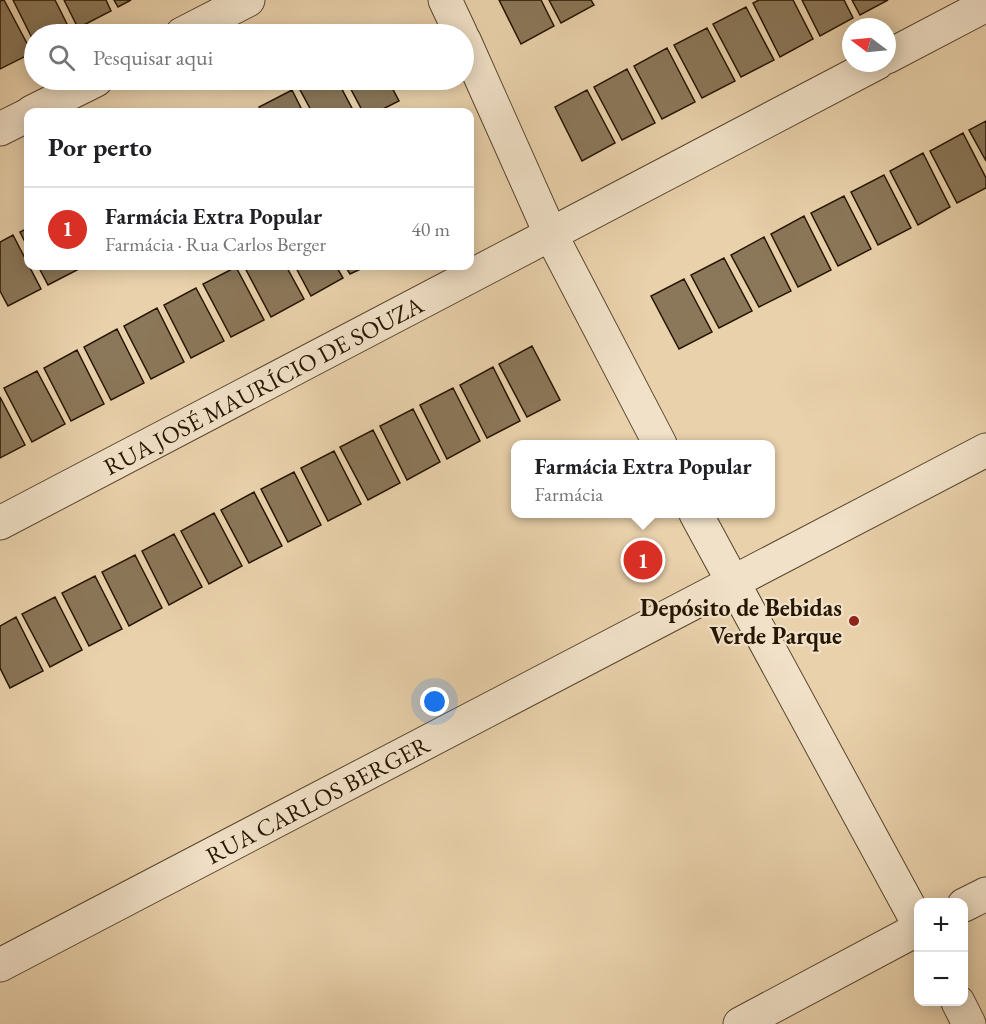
<!DOCTYPE html>
<html lang="pt">
<head>
<meta charset="utf-8">
<style>
	:root { --surface:#fff; --page:#f6f6f6; --text:#202124; --muted:#757577; --line:#e0e0e0; --accent:#d93025 }
	body { margin:0; font-family:"EB Garamond",serif; background:var(--page); color:var(--text) }
	.controls { position:absolute; right:18px; bottom:18px; display:grid; overflow:hidden; border-radius:12px; box-shadow:0 3px 15px #0003 }
	.controls button { width:54px; height:54px; display:grid; place-items:center; padding:0; border:0; border-bottom:2px solid var(--line); background:var(--surface); color:var(--text); font:30px sans-serif }
	.compass { position:absolute; left:842px; top:18px; width:54px; height:54px; border-radius:50%; background:var(--surface); box-shadow:0 3px 15px #0003; rotate:286deg }
	.you { position:absolute; left:435px; top:702px; width:21px; height:21px; margin:-15px; border:4px solid #fff; border-radius:50%; background:#1a73e8; box-shadow:0 0 0 9px #1a73e833 }
	.badge { display:grid; place-items:center; width:39px; height:39px; border-radius:50%; background:var(--accent); color:#fff; font-size:20px; font-weight:700 }
	.pin { position:absolute; translate:-50% -50%; border:3px solid #fff; box-shadow:0 2px 6px #0006 }
	.popup { position:absolute; left:511px; top:440px; width:264px; height:78px; box-sizing:border-box; display:grid; place-content:center; border-radius:12px; background:var(--surface); filter:drop-shadow(0 2px 4px #0005); font-size:20px; white-space:nowrap; color:var(--muted) }
	.popup b { font-size:22px; color:var(--text) }
	.popup::after { content:''; position:absolute; left:50%; top:100%; margin-left:-12px; border:12px solid transparent; border-top-color:var(--surface) }
	.list { margin:0; padding:0; list-style:none }
	h2 { display:flex; justify-content:space-between; align-items:center; height:78px; margin:0; padding:0 24px; font-size:26px }
	h2 small { font-size:20px; font-weight:400; color:var(--muted) }
	.list li { display:grid; grid-template-columns:39px 1fr auto; gap:18px; align-items:center; box-sizing:border-box; height:84px; padding:0 24px; border-top:2px solid var(--line) }
	.list b { display:block; font-size:22px; white-space:nowrap }
	.list p { margin:0; font-size:20px; white-space:nowrap; color:var(--muted) }
	.list em { font-size:20px; font-style:normal; color:var(--muted) }
	.icon { flex:none; width:33px; height:33px; fill:none; stroke:currentColor; stroke-width:2; stroke-linecap:round; stroke-linejoin:round }
	.map { position:relative; flex:none; width:986px; height:1024px; overflow:hidden }
	.search { position:absolute; background:var(--surface); box-shadow:0 3px 15px #0003; left:24px; top:24px; width:450px; height:66px; display:flex; align-items:center; gap:15px; box-sizing:border-box; padding:0 21px; border-radius:33px; color:var(--muted); font-size:22px }
	.panel { position:absolute; background:var(--surface); box-shadow:0 3px 15px #0003; left:24px; top:108px; width:450px; height:162px; border-radius:12px }
	.map>svg:first-child { display:block }
	.building { fill:#8b7759; stroke:#261601; stroke-width:1.5 }
	.lines { fill:none; stroke-linecap:round; stroke-linejoin:round }
	.street-casing { stroke:#57452c; stroke-width:35 }
	.street { stroke:#f1e1c8; stroke-width:33 }
	.poi-dot { fill:#8f2418; stroke:#f1e1c8; stroke-width:2 }
	.labels { text-anchor:middle; dominant-baseline:central; stroke-width:4.5; stroke-linejoin:round; paint-order:stroke }
	.street-label { font-size:24px; fill:#261601; stroke:#f1e1c8 }
	.poi-label { font-size:24px; font-weight:bold; fill:#261601; stroke:#f1e1c8; text-anchor:end }
</style>
</head>
<body>
<div class="map">
<svg width="986" height="1024" viewBox="0 0 986 1024">
	<rect width="100%" height="100%" fill="#e9d1ab"/>
	<filter id="stains"><feTurbulence type="fractalNoise" baseFrequency=".00333" numOctaves="4"/><feColorMatrix values="0 0 0 0 .2 0 0 0 0 .09 0 0 0 0 .02 0 0 0 .5 -.17"/></filter>
	<radialGradient id="worn" r=".72"><stop offset=".6" stop-color="#630" stop-opacity="0"/><stop offset="1" stop-color="#630" stop-opacity=".3"/></radialGradient>
	<!-- building -->
	<path class="building" d="M4 0 32 53 0 69V1Z
		M13 0H55L71 32 65 34H34V42Z
		M64 0H106L111 11 78 28Z
		M114 0H131L118 7Z
		M499 0H541L554 26 521 44Z
		M549 0H591L594 5 561 23Z
		M759 0H793L813 39 780 57 753 3Z
		M802 0H844L853 18 820 36Z
		M852 0H888L860 15Z
		M746 7 774 60 741 77 713 24Z
		M707 28 735 81 702 98 674 45Z
		M667 48 695 102 662 119 634 66Z
		M627 69 655 123 622 140 594 87Z
		M311 80H337L354 112H312L298 86Z
		M346 80H388L399 101 377 112H363Z
		M292 90 303 112H262L259 107Z
		M587 90 615 143 582 161 555 107Z
		M986 121V161L969 130Z
		M963 133 986 178V188L957 203 930 151Z
		M923 153 950 207 918 225 890 171Z
		M884 175 911 228 878 245 851 192Z
		M844 196 871 249 838 266 811 213Z
		M804 216 831 270 798 287 771 234Z
		M28 228V248L20 232Z
		M13 235 41 289 8 306 0 291V242Z
		M764 237 791 291 759 307 731 255Z
		M724 258 752 311 719 328 691 275Z
		M38 266H80L81 268 48 285Z
		M244 266H286L304 299 271 317Z
		M295 266H336L343 278 311 296Z
		M345 266H367L350 274Z
		M236 267 264 320 231 337 203 284Z
		M684 279 712 332 679 349 651 296Z
		M196 288 224 341 191 358 164 305Z
		M157 308 184 362 151 379 124 326Z
		M117 329 144 383 111 400 84 347Z
		M532 346 560 400 527 417 499 364Z
		M77 350 104 404 71 421 44 368Z
		M493 367 520 421 487 438 460 385Z
		M37 371 65 424 32 442 4 388Z
		M453 388 480 441 447 459 420 405Z
		M0 397 25 445 0 458Z
		M413 409 440 462 407 480 380 426Z
		M373 430 400 483 368 500 340 447Z
		M334 451 361 504 328 521 301 468Z
		M294 472 321 525 288 542 261 489Z
		M254 492 282 546 249 563 221 510Z
		M214 513 242 566 209 584 181 531Z
		M174 534 202 587 169 605 142 551Z
		M135 555 162 608 129 626 102 572Z
		M95 576 122 629 89 646 62 593Z
		M55 597 82 650 50 667 22 614Z
		M16 617 43 671 10 688 0 668V626Z"/>
	<g class="lines">
		<!-- street casing -->
		<g class="street-casing">
			<g id="street">
				<path d="M445 0 461 34"/>
				<path d="M182 34 248 0"/>
				<path d="M464 40 551 235 660 444"/>
				<path d="M887 57 986 5"/>
				<path d="M32 112 96 80"/>
				<path d="M0 129 28 115"/>
				<path d="M696 514 918 923"/>
				<path id="s1" d="M0 523 877 63"/>
				<path d="M964 905 986 894"/>
				<path id="s2" d="M0 965 986 450"/>
				<path d="M958 1002 969 1024"/>
				<path d="M740 1024 918 929"/>
			</g>
		</g>
		<!-- street -->
		<use href="#street" class="street"/>
	</g>
	<!-- markers -->
	<circle class="poi-dot" cx="854" cy="621" r="6"/>
	<g class="labels">
		<!-- street labels -->
		<g class="street-label">
			<text stroke="none"><textPath href="#s1" startOffset="297">RUA JOSÉ MAURÍCIO DE SOUZA</textPath></text>
			<text stroke="none"><textPath href="#s2" startOffset="358">RUA CARLOS BERGER</textPath></text>
		</g>
		<!-- poi labels -->
		<g class="poi-label">
			<text x="842" y="607">Depósito de Bebidas<tspan x="842" dy="28">Verde Parque</tspan></text>
		</g>
	</g>
	<rect width="100%" height="100%" filter="url(#stains)"/>
	<rect width="100%" height="100%" fill="url(#worn)"/>
</svg>
<div class="controls">
<button>+</button>
<button>−</button>
</div>
<svg class="compass" viewBox="-18 -18 36 36"><path d="M0-13l5 13h-10z" fill="#e53935"/><path d="M0 13l5-13h-10z" fill="#757577"/></svg>
<div class="you"></div>
<div class="pin badge" style="left:643px;top:560px">1</div>
<div class="popup"><b>Farmácia Extra Popular</b>Farmácia</div>
<div class="search"><svg class="icon" aria-label="search" viewBox="0 0 24 24"><circle cx="10" cy="10" r="6"/><path d="M15 15l6 6"/></svg>Pesquisar aqui</div>
<section class="panel">
<h2>Por perto<small></small></h2>
<ul class="list">
<li><span class="badge">1</span><div><b>Farmácia Extra Popular</b><p>Farmácia · Rua Carlos Berger</p></div><em>40 m</em></li>
</ul>
</section>
</div>
</body>
</html>
